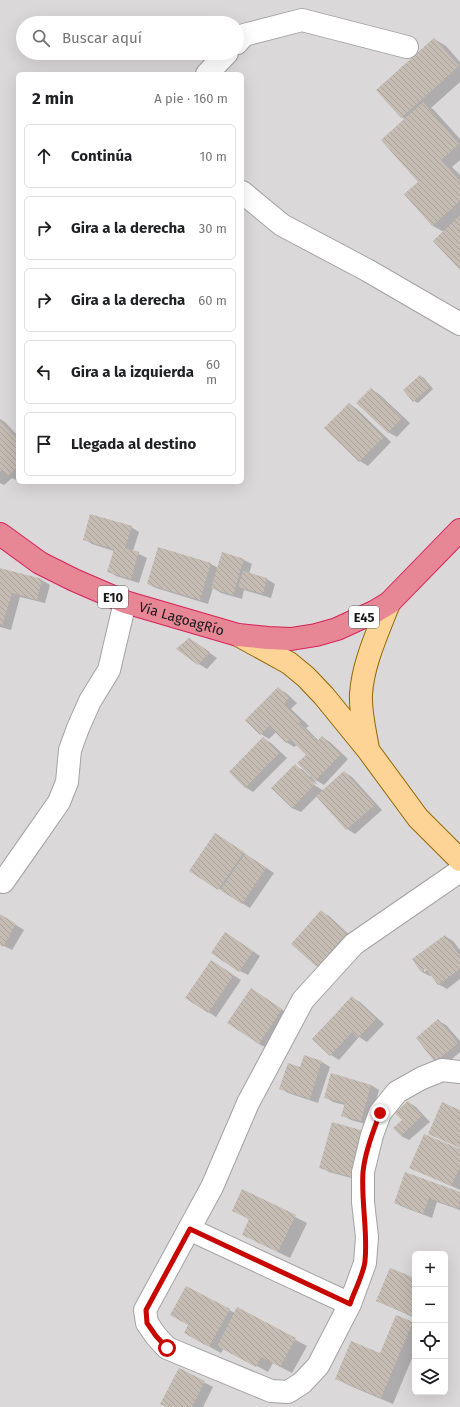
<!DOCTYPE html>
<html lang="es">
<head>
<meta charset="utf-8">
<style>
	:root { --surface:#fff; --page:#f6f6f6; --text:#202124; --muted:#757577; --line:#e0e0e0 }
	body { margin:0; font-family:"Fira Sans",sans-serif; background:var(--page); color:var(--text) }
	.controls { position:absolute; right:12px; bottom:12px; display:grid; overflow:hidden; border-radius:6px; box-shadow:0 4px 16px #0002 }
	.controls button { width:36px; height:36px; display:grid; place-items:center; padding:0; border:0; border-bottom:1px solid var(--line); background:var(--surface); color:var(--text); font:20px sans-serif }
	.stop { position:absolute; width:12px; height:12px; margin:-9px; border:3px solid #c70700; border-radius:50%; background:#fff }
	.stop.end { background:#c70700; border-color:#fff; box-shadow:0 1px 4px #0008 }
	.list { margin:0; padding:0; list-style:none }
	h2 { display:flex; justify-content:space-between; align-items:center; height:52px; margin:0; padding:0 16px; font-size:17px }
	h2 small { font-size:13px; font-weight:400; color:var(--muted) }
	.list li { display:grid; grid-template-columns:26px 1fr auto; gap:12px; align-items:center; box-sizing:border-box; height:64px; margin:0 8px 8px; padding:0 8px; border:1px solid var(--line); border-radius:6px }
	.list b { display:block; font-size:15px; white-space:nowrap }
	.list em { font-size:13px; font-style:normal; color:var(--muted) }
	.icon { flex:none; width:22px; height:22px; fill:none; stroke:currentColor; stroke-width:2; stroke-linecap:round; stroke-linejoin:round }
	.map { position:relative; flex:none; width:460px; height:1407px; overflow:hidden }
	.search { position:absolute; background:var(--surface); box-shadow:0 4px 16px #0002; left:16px; top:16px; width:228px; height:44px; display:flex; align-items:center; gap:10px; box-sizing:border-box; padding:0 14px; border-radius:22px; color:var(--muted); font-size:15px }
	.panel { position:absolute; background:var(--surface); box-shadow:0 4px 16px #0002; left:16px; top:72px; width:228px; height:412px; border-radius:6px }
	.map>svg:first-child { display:block }
	.residential { fill:#dad8d8; fill-rule:evenodd }
	.shadow { fill:#0003; fill-rule:evenodd }
	.building { fill:url(#building-back-hatch) }
	.lines { fill:none; stroke-linecap:round; stroke-linejoin:round }
	.minor-casing { stroke:#a3a3a3; stroke-width:24 }
	.major-casing { stroke:#936700; stroke-width:24 }
	.highway-casing { stroke:#d8215a; stroke-width:24 }
	.minor { stroke:#fff; stroke-width:22 }
	.major { stroke:#fdd496; stroke-width:22 }
	.highway { stroke:#e78695; stroke-width:22 }
	.route { stroke:#c70700; stroke-width:5 }
	.labels { text-anchor:middle; dominant-baseline:central; stroke-width:3; stroke-linejoin:round; paint-order:stroke }
	.shield { fill:#fff; stroke:#606060; stroke-width:1 }
	.shield-label { font-size:13px; font-weight:bold; fill:#1c1c1c }
	.street-label { font-size:14px; fill:#1c1c1c; stroke:#fff }
</style>
</head>
<body>
<div class="map">
<svg width="460" height="1407" viewBox="0 0 460 1407">
	<defs>
		<pattern id="building-back-hatch" width="6" height="6" patternUnits="userSpaceOnUse"><rect width="6" height="6" fill="#c5bcb4"/><path d="M-1 5l2 2M0 0l6 6M5-1l2 2" fill="none" stroke="#a9a19a"/></pattern>
	</defs>
	<rect width="100%" height="100%" fill="#edeae1"/>
	<!-- residential -->
	<path class="residential" d="M0 0H460V1407H0ZM23 23H237V53H23ZM18 74H242V482H18ZM415 1254H445V1392H415Z"/>
	<!-- shadow -->
	<path class="shadow" d="M434 39 446 46 460 62V82L431 108 434 110 460 139V160L452 167 460 175V269L444 232 433 226 405 195 420 182 405 119 401 117Z
		M420 376 424 378 433 389 418 403 414 401Z
		M371 389 379 394 410 423 397 437 388 432Z
		M349 404 357 409 391 442 368 466 360 461 325 428Z
		M0 419 5 422 18 436V481L12 478 4 485 0 483Z
		M131 527 139 532 133 551 147 558 139 583 116 576 108 571 114 551 92 544 84 539Z
		M159 548 211 564 218 568 244 560 252 564 249 574 267 579 275 584 271 598 244 590 242 599 221 593 213 588 208 604 156 588 148 584Z
		M0 569 42 580 50 585 45 603 20 597 11 630 0 627Z
		M189 639 217 658 207 669 199 664Z
		M278 688 286 693 297 703 291 709 309 726 306 728 319 741 322 738 330 742 348 759 324 785 312 778 318 785 312 781 311 783 324 791 344 772 352 777 382 810 355 834 347 829 317 796 301 812 292 808 272 788 295 766 303 770 310 777 311 776 307 755 297 745 294 747 286 742 276 732 269 739 261 734Z
		M263 739 271 743 287 758 253 792 245 787Z
		M216 834 274 873 250 908 191 871Z
		M321 912 329 916 354 939 326 971 318 966Z
		M0 915 24 930 12 950 0 944Z
		M445 936 453 941 460 950V979L447 989 438 984 432 975 430 976 422 972 413 959ZM431 967 424 972V969Z
		M233 938 260 956 248 975 240 971Z
		M211 961 241 980 216 1017 208 1012Z
		M259 994 290 1015 267 1048 259 1044Z
		M352 998 360 1002 384 1024 367 1042 359 1037 339 1060 331 1055 313 1039Z
		M438 1021 446 1025 460 1041V1052L444 1066 436 1061Z
		M305 1056 322 1062 330 1067 318 1103 288 1093 280 1088 301 1068Z
		M331 1074 371 1085 379 1090 369 1125 351 1120 342 1115 345 1105 333 1102 325 1097Z
		M408 1102 416 1107 430 1122 409 1140 401 1136Z
		M333 1123 359 1180 329 1172 320 1167Z
		M460 1151V1190L410 1167Z
		M406 1173 460 1193V1210L437 1202 432 1218 403 1207 395 1203Z
		M243 1191 307 1223 290 1258 255 1241 250 1220 245 1217Z
		M415 1279V1318L377 1301Z
		M238 1309 307 1346 292 1373 273 1363 268 1372 224 1348 221 1353 197 1340 189 1325 229 1310 235 1313Z
		M412 1323 415 1324V1351L393 1404 348 1385 337 1378 380 1355Z
		M179 1369 213 1387 203 1407H167Z"/>
	<!-- building -->
	<path class="building" d="M434 38 459 66 401 118 376 90Z
		M423 102 459 144 441 160 460 181V201L432 226 404 194 418 182 381 140Z
		M459 216 460 217V270L433 241Z
		M420 375 430 387 413 402 403 390Z
		M371 388 402 418 388 433 356 403Z
		M349 403 384 437 359 462 324 428Z
		M0 421 18 440V466L8 476 2 470 0 472Z
		M90 514 132 526 125 548 139 552 131 579 107 572 114 549 83 540Z
		M158 547 211 563 200 600 147 584Z
		M222 552 244 559 233 595 211 588Z
		M0 568 42 579 37 600 12 593 2 626 0 625Z
		M243 571 267 578 263 594 238 587Z
		M189 638 210 652 198 665 176 649Z
		M278 687 289 698 284 704 301 721 299 723 317 741 322 736 341 754 315 781 297 763 306 755 290 739 286 743 269 726 260 735 245 720Z
		M263 737 279 753 245 788 229 772Z
		M295 764 315 784 292 808 271 788Z
		M344 771 375 805 346 830 316 796Z
		M215 833 244 852 218 890 189 871Z
		M245 854 266 868 242 904 220 890Z
		M321 910 347 933 317 967 291 944Z
		M0 914 16 924 3 947 0 945Z
		M225 932 253 951 239 972 211 953Z
		M445 935 460 956V969L438 985 426 969 421 972 412 959Z
		M211 960 234 975 208 1013 185 998Z
		M251 988 282 1009 259 1044 227 1023Z
		M352 996 376 1019 358 1038 352 1032 330 1056 312 1039Z
		M438 1019 458 1043 435 1062 416 1038Z
		M304 1055 322 1061 310 1099 279 1089 288 1063 300 1067Z
		M331 1073 371 1085 361 1121 341 1116 345 1103 324 1098Z
		M408 1101 422 1116 401 1136 393 1128 402 1120 395 1113Z
		M442 1102 460 1110V1148L428 1134Z
		M332 1122 364 1131 351 1177 319 1168Z
		M424 1134 460 1149V1167L451 1186 409 1168Z
		M405 1172 460 1192 459 1209 429 1198 423 1214 394 1203Z
		M242 1189 296 1215 278 1252 242 1235 249 1219 232 1211Z
		M390 1268 415 1278V1317L376 1301Z
		M186 1286 230 1309 209 1347 184 1333 188 1325 170 1315Z
		M237 1307 296 1338 280 1367 261 1357 256 1367 217 1346Z
		M396 1315 413 1322 381 1398 335 1379 351 1341 380 1353Z
		M179 1368 205 1381 192 1407H166L160 1404Z"/>
	<g class="lines">
		<!-- minor casing -->
		<g class="minor-casing">
			<path id="minor" d="M237 43 244 35 302 20 407 47
				M207 74 227 53
				M242 192 282 225 367 270 460 324
				M460 871 354 944 303 1000 248 1103 212 1187 145 1310 147 1323 156 1336 167 1348 271 1391 288 1392 302 1383 318 1366 350 1304 365 1263 367 1237 363 1202V1172L372 1135 380 1113 397 1092 422 1078 442 1070 460 1072
				M3 882 36 835 59 802 67 782 70 750 78 728 90 701 109 670 125 602
				M189 1229 350 1304"/>
		</g>
		<!-- major casing -->
		<g class="major-casing">
			<path id="major" d="M238 635 289 663 306 677 324 696 368 750 418 818 460 860
				M368 749C365 731 360 712 361 694 363 663 378 632 389 603"/>
		</g>
		<!-- highway casing -->
		<g class="highway-casing">
			<g id="highway">
				<path id="s1" d="M0 534 40 563 74 580 125 602 238 635 268 638 291 639 316 635 337 629 374 612 389 603 460 530"/>
			</g>
		</g>
		<!-- minor -->
		<use href="#minor" class="minor"/>
		<!-- major -->
		<use href="#major" class="major"/>
		<!-- highway -->
		<use href="#highway" class="highway"/>
	</g>
	<g class="lines">
		<!-- route -->
		<path class="route" d="M167 1348 156 1336 147 1323 146 1310 190 1229 350 1304C354 1292 364 1273 365 1261 368 1231 361 1202 363 1172 365 1152 373 1132 380 1113"/>
	</g>
	<g class="labels">
		<!-- shield labels -->
		<g class="shield">
			<rect x="98" y="586" width="30" height="22" rx="3"/>
			<rect x="349" y="606" width="30" height="22" rx="3"/>
		</g>
		<g class="shield-label">
			<text x="113" y="597">E10</text>
			<text x="364" y="617">E45</text>
		</g>
		<!-- street labels -->
		<g class="street-label">
			<text stroke="none"><textPath href="#s1" startOffset="202">Vía LagoagRío</textPath></text>
		</g>
	</g>
</svg>
<div class="controls">
<button>+</button>
<button>−</button>
<button><svg class="icon" aria-label="locate" viewBox="0 0 24 24"><circle cx="12" cy="12" r="6"/><path d="M12 2v4M12 18v4M2 12h4M18 12h4"/></svg></button>
<button><svg class="icon" aria-label="layers" viewBox="0 0 24 24"><path d="M12 4l9 5-9 5-9-5zM3 14l9 5 9-5"/></svg></button>
</div>
<div class="stop" style="left:167px;top:1348px"></div>
<div class="stop end" style="left:380px;top:1113px"></div>
<div class="search"><svg class="icon" aria-label="search" viewBox="0 0 24 24"><circle cx="10" cy="10" r="6"/><path d="M15 15l6 6"/></svg>Buscar aquí</div>
<section class="panel">
<h2>2 min<small>A pie · 160 m</small></h2>
<ul class="list">
<li><svg class="icon" aria-label="ahead" viewBox="0 0 24 24"><path d="M12 20V5M6 11l6-6 6 6"/></svg><div><b>Continúa</b></div><em>10 m</em></li>
<li><svg class="icon" aria-label="right" viewBox="0 0 24 24"><path d="M7 20v-9h11M14 6l5 5-5 5"/></svg><div><b>Gira a la derecha</b></div><em>30 m</em></li>
<li><svg class="icon" aria-label="right" viewBox="0 0 24 24"><path d="M7 20v-9h11M14 6l5 5-5 5"/></svg><div><b>Gira a la derecha</b></div><em>60 m</em></li>
<li><svg class="icon" aria-label="left" viewBox="0 0 24 24"><path d="M17 20v-9H6M10 6l-5 5 5 5"/></svg><div><b>Gira a la izquierda</b></div><em>60 m</em></li>
<li><svg class="icon" aria-label="arrive" viewBox="0 0 24 24"><path d="M6 21V4h12l-3 4 3 4H6"/></svg><div><b>Llegada al destino</b></div></li>
</ul>
</section>
</div>
</body>
</html>
